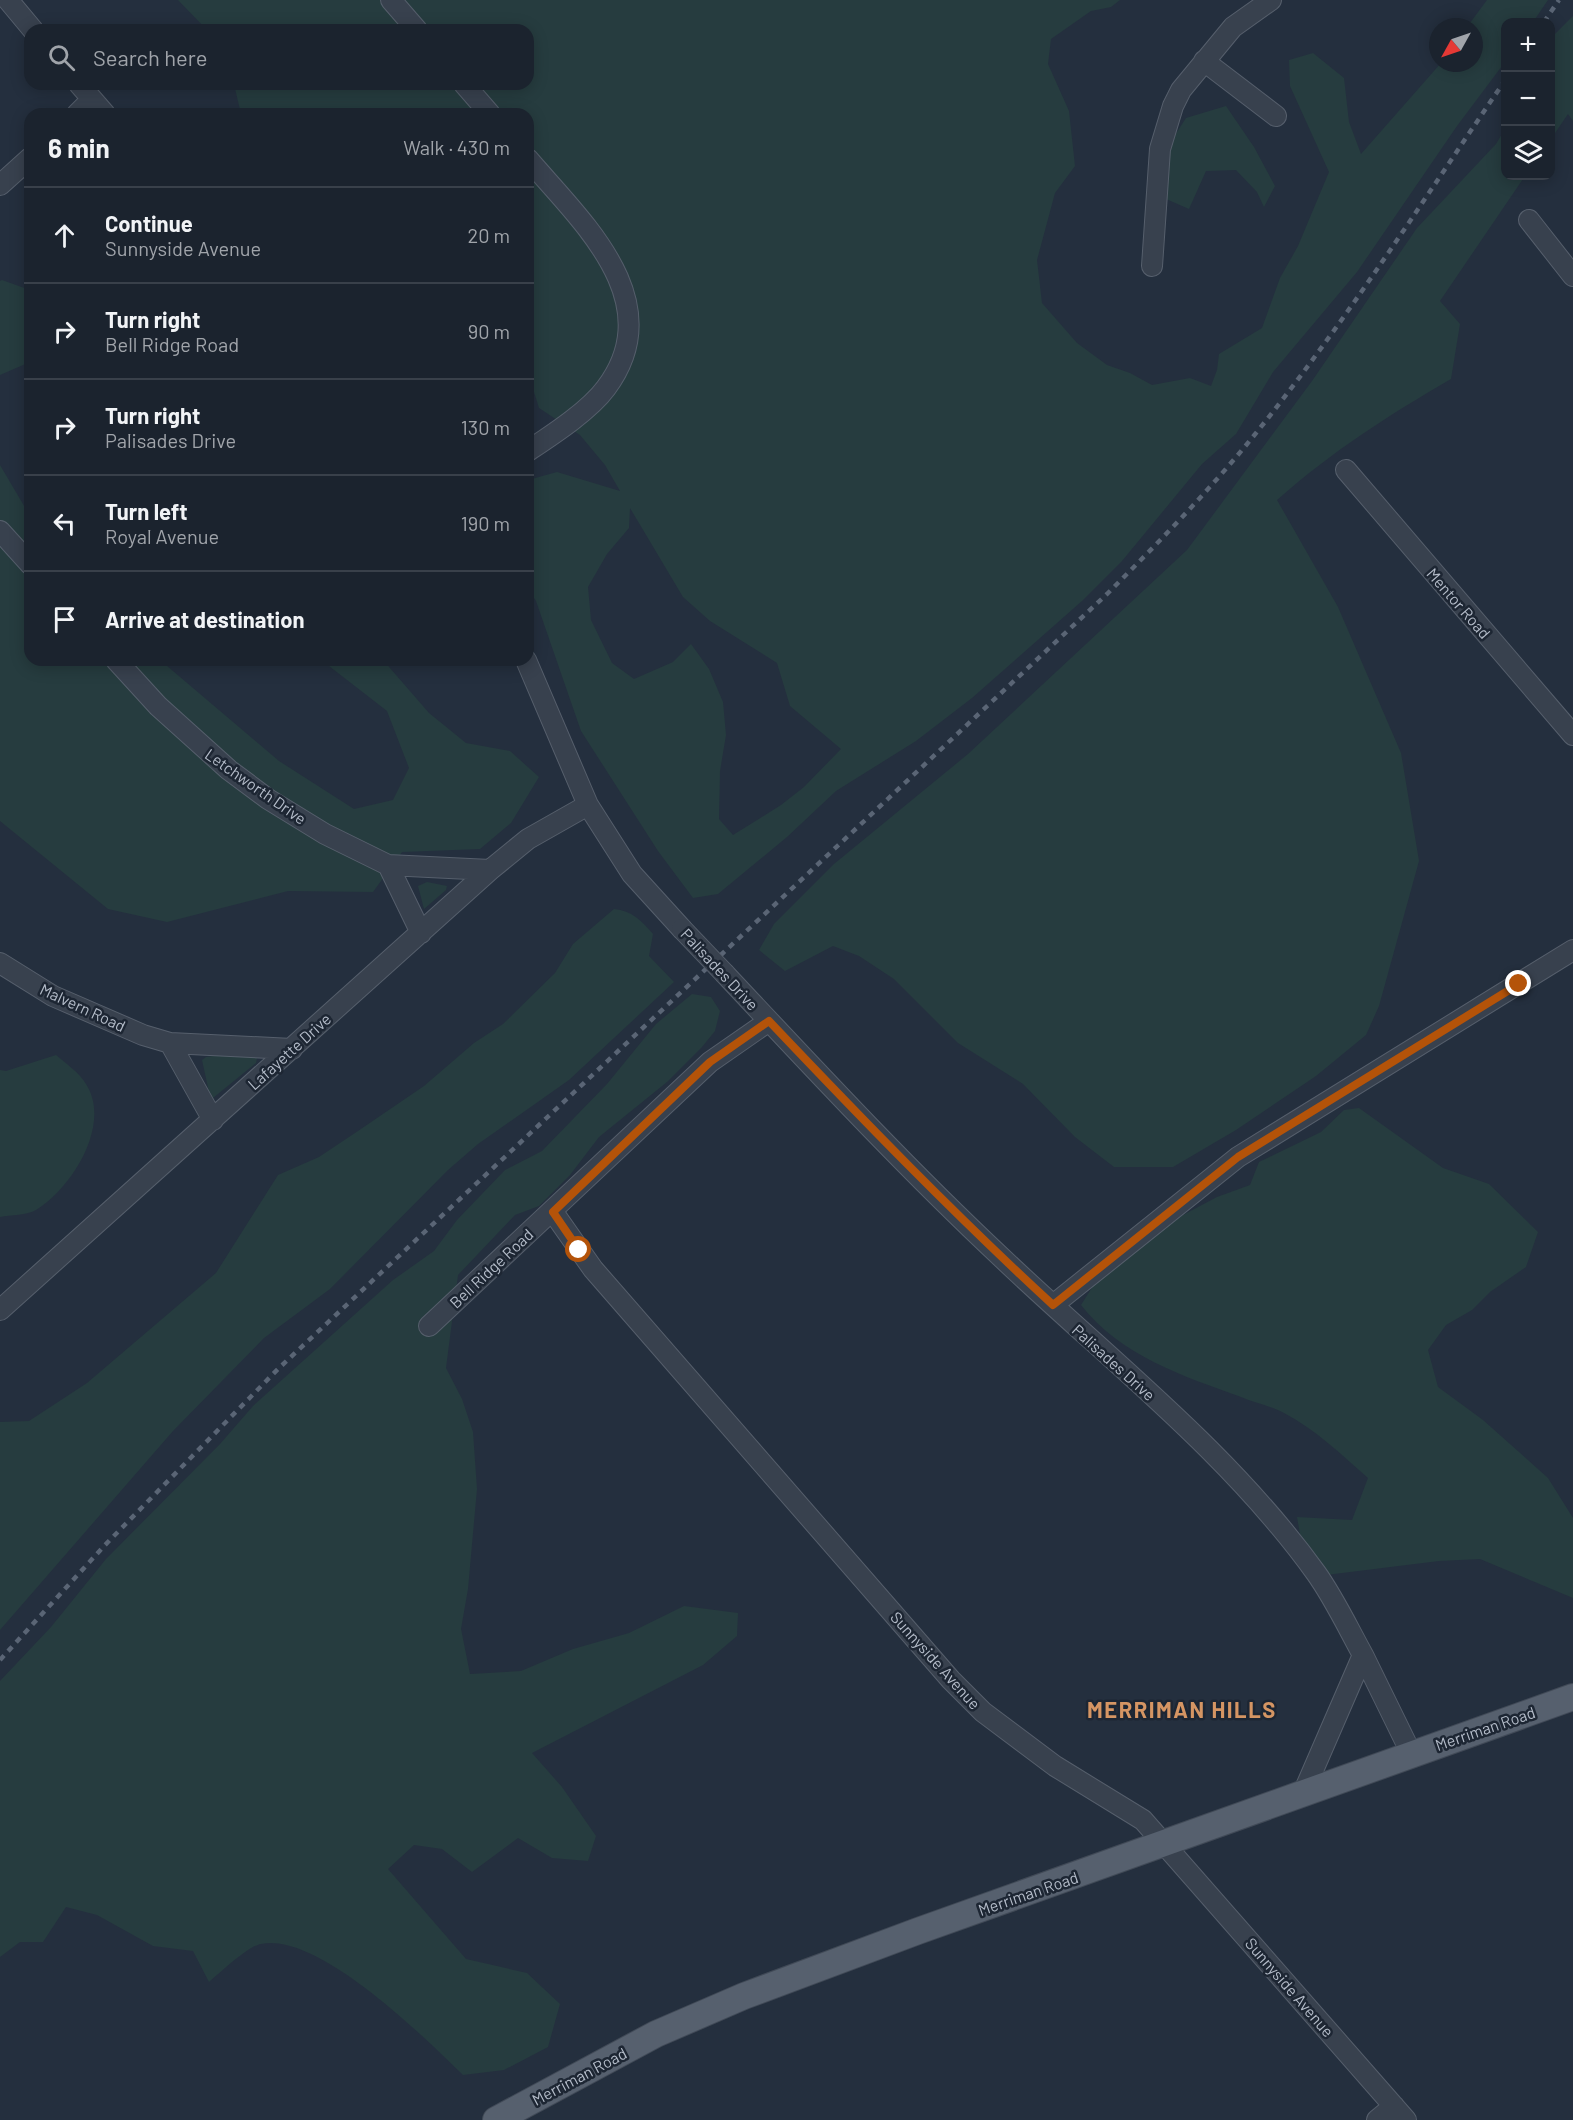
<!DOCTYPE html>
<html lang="en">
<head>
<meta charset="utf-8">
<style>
	:root { --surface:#1b232e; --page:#282f3a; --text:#f1f3f6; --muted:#a0a4aa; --line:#39404a }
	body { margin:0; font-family:Barlow,sans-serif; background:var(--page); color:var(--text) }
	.controls { position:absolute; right:18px; top:18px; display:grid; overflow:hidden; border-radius:12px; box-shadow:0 3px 15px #0003 }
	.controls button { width:54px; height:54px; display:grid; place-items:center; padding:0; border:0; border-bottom:2px solid var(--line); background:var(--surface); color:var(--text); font:30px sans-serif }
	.compass { position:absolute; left:1429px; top:18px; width:54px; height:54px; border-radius:50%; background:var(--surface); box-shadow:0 3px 15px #0003; rotate:230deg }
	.stop { position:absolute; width:18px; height:18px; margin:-14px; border:4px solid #b45309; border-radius:50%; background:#fff }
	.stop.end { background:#b45309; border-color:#fff; box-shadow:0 2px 6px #0008 }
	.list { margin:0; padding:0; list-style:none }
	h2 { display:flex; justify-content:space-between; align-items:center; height:78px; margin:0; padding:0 24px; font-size:26px }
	h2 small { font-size:20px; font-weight:400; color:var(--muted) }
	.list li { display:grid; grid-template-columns:39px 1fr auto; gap:18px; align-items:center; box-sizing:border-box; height:96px; padding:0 24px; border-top:2px solid var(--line) }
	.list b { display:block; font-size:22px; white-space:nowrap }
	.list p { margin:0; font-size:20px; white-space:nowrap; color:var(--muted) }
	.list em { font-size:20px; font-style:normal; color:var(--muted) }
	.icon { flex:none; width:33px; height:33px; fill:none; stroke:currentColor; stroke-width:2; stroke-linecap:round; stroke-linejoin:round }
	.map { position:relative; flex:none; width:1573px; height:2120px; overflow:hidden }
	.search { position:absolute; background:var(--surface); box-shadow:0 3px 15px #0003; left:24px; top:24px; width:510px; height:66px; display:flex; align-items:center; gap:15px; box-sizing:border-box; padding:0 21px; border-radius:18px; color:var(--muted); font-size:22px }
	.panel { position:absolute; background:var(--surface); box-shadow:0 3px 15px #0003; left:24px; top:108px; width:510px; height:558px; border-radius:18px }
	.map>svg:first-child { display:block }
	.green { fill:#263c3f; fill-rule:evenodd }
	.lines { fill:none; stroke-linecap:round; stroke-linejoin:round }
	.minor-casing { stroke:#565f6c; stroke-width:22 }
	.major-casing { stroke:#414a57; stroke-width:28 }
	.minor { stroke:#38414e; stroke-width:20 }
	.major { stroke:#56606e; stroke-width:26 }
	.rail { stroke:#5a6575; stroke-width:4.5; stroke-dasharray:6 6; stroke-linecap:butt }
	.minor-bridge-casing { stroke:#565f6c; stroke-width:22; stroke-linecap:butt }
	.minor-bridge { stroke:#38414e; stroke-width:20 }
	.route { stroke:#b45309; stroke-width:8 }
	.labels { text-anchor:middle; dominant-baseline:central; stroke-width:5; stroke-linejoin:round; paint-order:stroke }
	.street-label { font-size:16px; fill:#b4bcc9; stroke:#1d2633 }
	.district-label { font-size:22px; font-weight:bold; letter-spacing:1.5px; fill:#d59563; stroke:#1d2633 }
</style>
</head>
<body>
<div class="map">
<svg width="1573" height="2120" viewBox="0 0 1573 2120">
	<rect width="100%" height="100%" fill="#242f3e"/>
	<!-- green -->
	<path class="green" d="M178 0H1120L1111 7 1091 11 1051 39 1048 64 1069 111 1075 166 1055 193 1037 260 1042 303 1077 343 1107 365 1130 373 1152 385 1190 378 1211 386 1217 370 1219 354 1262 328 1280 278 1298 246 1329 172 1290 86 1289 60 1313 53 1344 78 1349 122 1361 154 1441 63H1474V27H1467L1487 0H1548L1533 22H1506L1505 62 1457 126 1357 272 1273 372 1236 434 1202 464 1122 561 1082 601 972 698 916 741 836 791 787 837 718 894 693 898 658 851 581 731 536 601 528 589V480L557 472 620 491 605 465 580 435 539 408 528 373V114H241L234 84H528V30H207ZM630 508 683 597 710 621 777 663 790 706 841 749 804 787 781 805 733 835 719 819 720 771 726 735 723 702 709 669 691 644 673 662 634 679 612 663 591 620 588 587 607 554 629 528Z
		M1573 16V121L1568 114 1551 139V42L1555 34Z
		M1226 106 1254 147 1275 186 1264 207 1257 192 1236 170 1206 171 1189 209 1166 199 1164 152 1186 118Z
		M1505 129 1506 176H1525L1440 301 1460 324 1451 379C1389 415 1331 452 1277 500L1338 607 1401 753 1419 861 1379 1006 1366 1035 1316 1076 1236 1130 1173 1167H1114L1075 1137 1023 1084 958 1043 894 979 859 956 833 946 785 971 759 950 774 924 834 864 968 754 1187 550 1312 381 1417 228 1496 144Z
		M2 280 30 290V362L0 375V281Z
		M0 465 30 516V660H160L279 761 354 809 393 800 409 768 387 711 329 666 302 660H383L429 713 466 743 510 751 539 777 511 823 480 849 402 852 373 892 288 891 167 922 108 909 0 821Z
		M427 882 447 886 446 890 424 909 418 886Z
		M614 909C632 911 641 920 653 934L649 956 674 982 569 1080 478 1144 448 1170 330 1289 264 1338 173 1431 0 1630V1422L29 1421 87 1383 216 1273 278 1175 319 1157 358 1131 424 1086 474 1043 503 1024 555 973 573 944Z
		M692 994 711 997 720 1011 715 1031 702 1047 667 1082 599 1137 570 1175 539 1206 515 1215 458 1275 446 1368 462 1399 473 1432 477 1489 468 1589 461 1629 470 1674 521 1671 573 1649 629 1633 684 1606 738 1613 737 1636 703 1665 532 1753 562 1787 596 1836 588 1861 552 1858 518 1838 472 1872 442 1849 414 1845 388 1869 466 1959 527 1973 560 2004 548 2047 504 2070 463 2075C424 2037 318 1932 261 1944 248 1946 220 1973 209 1982L193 1951 153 1946 97 1915 66 1907 43 1942H20L0 1957V1681L51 1627 106 1559 220 1444 253 1406 393 1280 434 1251 457 1220 505 1170 542 1151 607 1084 656 1024Z
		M228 1054 252 1055 257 1058 256 1063 213 1098 209 1092 202 1060 206 1057Z
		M56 1055C65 1063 80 1073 86 1084 112 1124 72 1188 36 1210 27 1215 11 1215 0 1217V1070L6 1071Z
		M1359 1108 1443 1168 1489 1184 1538 1232 1526 1267 1490 1292 1472 1310 1446 1325 1428 1350 1438 1387 1483 1420 1548 1478 1573 1518V1598L1480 1559 1439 1561 1326 1575 1304 1557 1297 1517 1352 1520 1368 1478C1342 1455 1315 1429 1284 1413 1271 1406 1255 1403 1241 1397 1183 1376 1121 1356 1081 1305L1100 1275 1183 1215 1217 1197 1250 1185 1259 1162 1321 1132 1344 1110Z"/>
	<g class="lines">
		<!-- minor casing -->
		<g class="minor-casing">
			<path id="minor" d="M8 0 33 30
				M391 0 417 30
				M1204 61 1276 116
				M79 84 105 114
				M464 84 490 114
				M77 114 92 99
				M528 159C581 221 671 301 606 388 589 411 552 435 528 451
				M0 185 30 158
				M1529 220 1573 276
				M1152 266 1160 149 1173 106 1181 90 1233 27 1271 0
				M1346 470 1573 735
				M0 531 30 564
				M116 660 158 706 229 770 268 799 325 834 388 865 421 933
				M526 660 588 805 632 874 682 929
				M388 865 490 870
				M0 963 53 996 143 1035 170 1043 213 1120
				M725 974C815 1070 905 1167 1001 1257 1108 1359 1229 1452 1316 1573 1334 1598 1348 1628 1363 1655L1304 1791
				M170 1043 292 1049
				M553 1212 593 1269 951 1680 983 1712 1055 1766 1143 1820 1406 2120
				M1053 1305 1238 1157 1573 950
				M0 1310 490 870 528 839 588 805
				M429 1326 710 1062 769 1021
				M1363 1655 1411 1753
				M1377 2120 1394 2106"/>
		</g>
		<!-- major casing -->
		<g class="major-casing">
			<path id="major" d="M496 2120 656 2034 744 1996 918 1931 1573 1697"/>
		</g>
		<!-- minor -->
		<use href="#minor" class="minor"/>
		<!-- major -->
		<use href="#major" class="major"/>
		<!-- rail -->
		<path class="rail" d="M1544 22 1559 0
			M0 1660 105 1545 278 1369 1107 594C1157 544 1207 493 1252 438 1344 325 1423 200 1506 79"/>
		<!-- minor-bridge casing -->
		<g class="minor-bridge-casing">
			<path id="minor-bridge" d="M682 929 725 974"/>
		</g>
		<!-- minor-bridge -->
		<use href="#minor-bridge" class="minor-bridge"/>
	</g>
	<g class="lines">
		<!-- route -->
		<path class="route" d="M579 1250 553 1212 710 1062 769 1021C861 1118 954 1214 1053 1305L1238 1157 1519 984"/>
	</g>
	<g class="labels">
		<!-- street labels -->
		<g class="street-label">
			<text transform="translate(1459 603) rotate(49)">Mentor Road</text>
			<text transform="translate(256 786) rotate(35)">Letchworth Drive</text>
			<text transform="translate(720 969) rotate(47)">Palisades Drive</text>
			<text transform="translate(83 1007) rotate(25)">Malvern Road</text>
			<text transform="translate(289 1051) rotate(-42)">Lafayette Drive</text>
			<text transform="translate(491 1268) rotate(-43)">Bell Ridge Road</text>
			<text transform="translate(1114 1362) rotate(42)">Palisades Drive</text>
			<text transform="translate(936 1660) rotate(48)">Sunnyside Avenue</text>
			<text transform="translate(1485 1728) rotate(-19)">Merriman Road</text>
			<text transform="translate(1028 1893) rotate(-19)">Merriman Road</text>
			<text transform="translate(1290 1987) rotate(49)">Sunnyside Avenue</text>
			<text transform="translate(579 2076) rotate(-28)">Merriman Road</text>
		</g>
		<!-- district labels -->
		<g class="district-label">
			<text x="1182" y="1709">MERRIMAN HILLS</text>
		</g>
	</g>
</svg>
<div class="controls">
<button>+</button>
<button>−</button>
<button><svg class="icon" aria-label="layers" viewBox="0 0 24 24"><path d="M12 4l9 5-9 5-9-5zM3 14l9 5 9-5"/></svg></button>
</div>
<svg class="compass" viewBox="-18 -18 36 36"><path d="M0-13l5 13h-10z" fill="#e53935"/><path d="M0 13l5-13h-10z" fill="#a0a4aa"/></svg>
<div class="stop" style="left:579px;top:1250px"></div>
<div class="stop end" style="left:1519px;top:984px"></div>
<div class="search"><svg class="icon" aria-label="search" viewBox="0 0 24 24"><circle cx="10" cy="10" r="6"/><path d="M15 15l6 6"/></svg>Search here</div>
<section class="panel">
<h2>6 min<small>Walk · 430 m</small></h2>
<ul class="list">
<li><svg class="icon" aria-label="ahead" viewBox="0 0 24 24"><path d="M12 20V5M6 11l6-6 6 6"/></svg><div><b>Continue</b><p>Sunnyside Avenue</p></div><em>20 m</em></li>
<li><svg class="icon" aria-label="right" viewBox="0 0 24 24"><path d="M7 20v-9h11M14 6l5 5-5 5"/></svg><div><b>Turn right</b><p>Bell Ridge Road</p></div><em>90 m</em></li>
<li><svg class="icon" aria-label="right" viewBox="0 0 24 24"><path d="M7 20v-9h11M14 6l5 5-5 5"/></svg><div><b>Turn right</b><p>Palisades Drive</p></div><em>130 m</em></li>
<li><svg class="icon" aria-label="left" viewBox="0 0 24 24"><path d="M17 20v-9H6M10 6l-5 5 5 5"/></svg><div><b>Turn left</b><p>Royal Avenue</p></div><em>190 m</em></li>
<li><svg class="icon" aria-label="arrive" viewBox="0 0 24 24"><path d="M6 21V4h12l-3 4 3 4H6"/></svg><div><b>Arrive at destination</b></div></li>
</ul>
</section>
</div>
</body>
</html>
